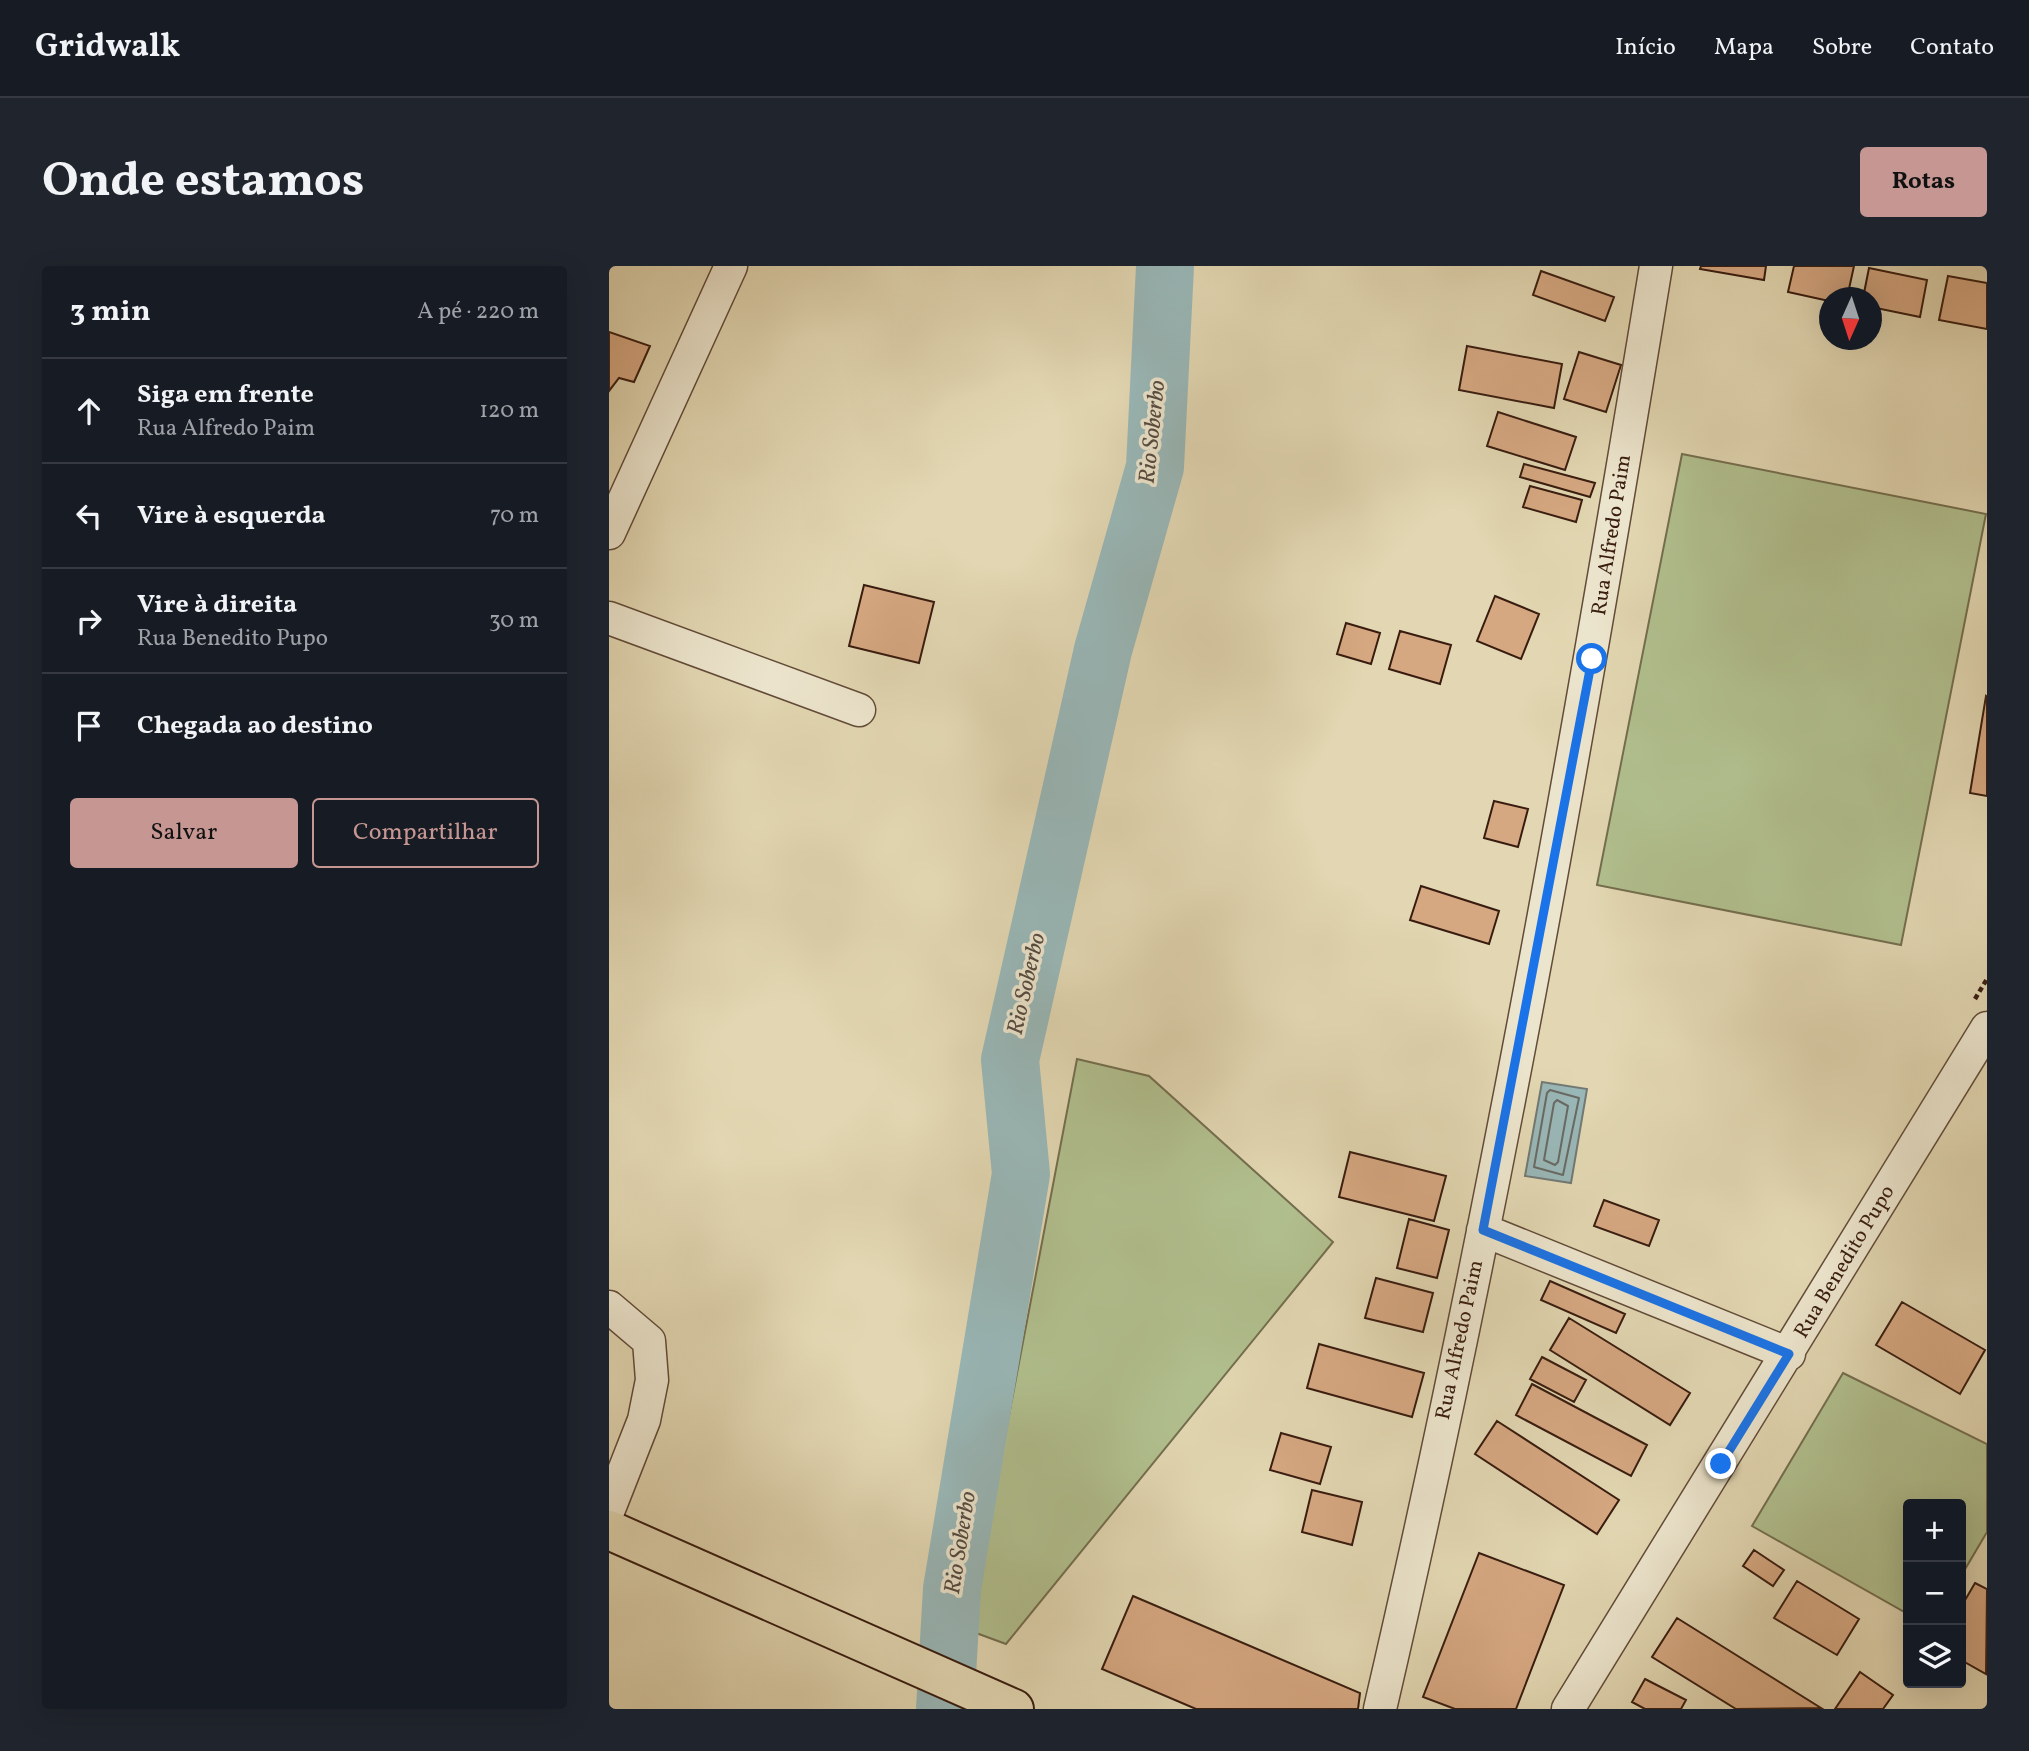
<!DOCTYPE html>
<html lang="pt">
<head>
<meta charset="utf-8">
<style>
	:root { --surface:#171b24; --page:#20242c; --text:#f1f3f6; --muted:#9ea1a6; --line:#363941; --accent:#c59692 }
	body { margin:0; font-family:Vollkorn,serif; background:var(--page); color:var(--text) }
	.controls { position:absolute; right:21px; bottom:21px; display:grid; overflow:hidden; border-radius:7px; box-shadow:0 7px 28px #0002 }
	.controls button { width:63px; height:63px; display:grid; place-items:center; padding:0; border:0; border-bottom:2px solid var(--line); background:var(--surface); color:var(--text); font:35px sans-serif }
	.compass { position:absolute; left:1210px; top:21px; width:63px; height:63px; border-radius:50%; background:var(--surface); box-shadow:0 7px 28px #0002; rotate:183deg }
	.stop { position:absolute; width:21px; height:21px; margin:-16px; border:5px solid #1a73e8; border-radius:50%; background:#fff }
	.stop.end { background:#1a73e8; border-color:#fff; box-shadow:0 2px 7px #0008 }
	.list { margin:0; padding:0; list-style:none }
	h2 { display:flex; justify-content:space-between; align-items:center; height:91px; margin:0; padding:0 28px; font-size:30px }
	h2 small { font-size:23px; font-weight:400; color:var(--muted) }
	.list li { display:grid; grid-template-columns:46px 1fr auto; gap:21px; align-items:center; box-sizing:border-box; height:105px; padding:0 28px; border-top:2px solid var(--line) }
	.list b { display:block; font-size:26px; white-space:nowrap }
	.list p { margin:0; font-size:23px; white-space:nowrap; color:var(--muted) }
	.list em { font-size:23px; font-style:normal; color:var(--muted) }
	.actions { display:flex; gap:14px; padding:21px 28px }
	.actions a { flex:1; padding:16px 0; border:2px solid var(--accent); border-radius:7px; text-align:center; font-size:24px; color:var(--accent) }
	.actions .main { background:var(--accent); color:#111 }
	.icon { flex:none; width:38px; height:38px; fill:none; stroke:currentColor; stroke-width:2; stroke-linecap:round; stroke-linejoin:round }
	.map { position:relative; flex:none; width:1378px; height:1443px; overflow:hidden; border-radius:7px }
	header { display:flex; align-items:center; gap:42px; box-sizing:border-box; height:98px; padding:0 35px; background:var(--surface); border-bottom:2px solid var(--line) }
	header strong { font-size:33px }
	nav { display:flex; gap:38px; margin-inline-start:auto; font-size:24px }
	.intro { display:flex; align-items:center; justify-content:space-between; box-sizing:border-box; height:168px; padding:0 42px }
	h1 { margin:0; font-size:49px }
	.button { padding:18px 32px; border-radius:7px; background:var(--accent); color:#111; font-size:24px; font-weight:700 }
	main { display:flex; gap:42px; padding:0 42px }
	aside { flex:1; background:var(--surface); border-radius:7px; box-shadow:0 7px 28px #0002 }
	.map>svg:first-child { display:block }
	.green { fill:#b1bf8e; stroke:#746e4e; stroke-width:2 }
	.water { fill:#99b7b7; stroke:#727974; stroke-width:2 }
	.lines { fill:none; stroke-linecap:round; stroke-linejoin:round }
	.shore { stroke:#686a63; stroke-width:2 }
	.river { stroke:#99b7b7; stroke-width:58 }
	.building { fill:#d6a882; stroke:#381c0f; stroke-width:2 }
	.minor-casing { stroke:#624b38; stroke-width:35 }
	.major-casing { stroke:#381c0f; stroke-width:42 }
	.path { stroke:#381c0f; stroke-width:4.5; stroke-dasharray:5 3.5; stroke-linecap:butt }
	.minor { stroke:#ece5cd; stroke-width:32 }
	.major { stroke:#e2d7b2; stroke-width:38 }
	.route { stroke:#1a73e8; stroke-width:9 }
	.labels { text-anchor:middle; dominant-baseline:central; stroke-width:7; stroke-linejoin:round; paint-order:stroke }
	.street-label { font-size:21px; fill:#381c0f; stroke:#ece5cd }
	.water-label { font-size:23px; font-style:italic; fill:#554a41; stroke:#ece5cd }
</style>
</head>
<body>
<header>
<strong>Gridwalk</strong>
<nav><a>Início</a><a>Mapa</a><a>Sobre</a><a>Contato</a></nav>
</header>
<div class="intro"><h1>Onde estamos</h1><a class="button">Rotas</a></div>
<main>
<aside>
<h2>3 min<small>A pé · 220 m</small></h2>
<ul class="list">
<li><svg class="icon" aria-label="ahead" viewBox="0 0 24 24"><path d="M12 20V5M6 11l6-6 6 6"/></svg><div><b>Siga em frente</b><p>Rua Alfredo Paim</p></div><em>120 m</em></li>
<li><svg class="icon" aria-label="left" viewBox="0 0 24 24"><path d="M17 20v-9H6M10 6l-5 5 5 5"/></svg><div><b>Vire à esquerda</b></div><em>70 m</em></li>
<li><svg class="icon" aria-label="right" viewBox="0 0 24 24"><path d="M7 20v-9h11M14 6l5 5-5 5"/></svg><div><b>Vire à direita</b><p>Rua Benedito Pupo</p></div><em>30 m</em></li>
<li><svg class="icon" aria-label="arrive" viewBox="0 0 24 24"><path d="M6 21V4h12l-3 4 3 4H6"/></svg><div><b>Chegada ao destino</b></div></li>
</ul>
<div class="actions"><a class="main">Salvar</a><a>Compartilhar</a></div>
</aside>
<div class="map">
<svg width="1378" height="1443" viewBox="0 0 1378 1443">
	<rect width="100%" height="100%" fill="#e2d7b2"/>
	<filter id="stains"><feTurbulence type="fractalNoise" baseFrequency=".00286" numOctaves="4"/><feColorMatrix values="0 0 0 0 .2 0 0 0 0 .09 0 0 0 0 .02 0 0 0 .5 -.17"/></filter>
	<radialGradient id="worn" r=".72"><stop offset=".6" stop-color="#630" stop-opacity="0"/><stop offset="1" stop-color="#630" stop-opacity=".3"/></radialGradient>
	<!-- green -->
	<path class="green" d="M1073 188 1377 248 1292 679 988 619Z
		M468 793 540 810 724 976 397 1378 359 1364Z
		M1234 1107 1378 1178V1266L1352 1310V1238H1299V1348L1143 1260Z"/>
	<!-- water -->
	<path class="water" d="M933 816 978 823 962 917 916 910Z"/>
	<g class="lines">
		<!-- shore -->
		<path class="shore" d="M941 824 970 832 954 909 925 901 938 827Z
			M948 834 959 840 949 896 946 899 935 894 945 837Z"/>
		<!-- river -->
		<path class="river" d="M336 1443 343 1323 412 908 401 794 494 384 546 201 556 0"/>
	</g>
	<!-- building -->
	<path class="building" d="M1092 0H1157L1155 14 1091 3Z
		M1185 0H1245L1238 32H1220V35L1179 26Z
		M1260 2 1318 14 1311 51 1262 41V32H1254Z
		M932 5 1005 31 996 55 924 29Z
		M1339 10 1378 17V63L1330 54Z
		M0 66 41 80 25 116 10 112 0 125Z
		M858 80 953 98 945 142 850 124Z
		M970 86 1012 99 997 146 955 133Z
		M889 146 967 171 956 204 878 180Z
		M915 198 986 217 981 231 911 211Z
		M921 220 973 234 967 256 914 241Z
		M255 319 325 336 310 397 240 380Z
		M886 330 930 348 912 393 868 375Z
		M737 357 771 367 762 398 728 388Z
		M791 365 842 379 831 418 780 403Z
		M1377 430 1378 431V530L1361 527Z
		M885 535 919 543 909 581 875 572Z
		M812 620 890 645 880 678 801 654Z
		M741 886 837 910 825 955 730 931Z
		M995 934 1050 954 1040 980 985 960Z
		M800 953 840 964 828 1012 788 1002Z
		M767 1012 824 1027 814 1066 756 1052Z
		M941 1015 1016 1048 1007 1067 932 1034Z
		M1293 1036 1376 1084 1351 1128 1267 1079Z
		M960 1052 1081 1127 1061 1159 941 1084Z
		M710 1078 815 1107 803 1151 698 1122Z
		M933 1091 977 1114 965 1136 921 1113Z
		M923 1118 1038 1179 1022 1210 907 1149Z
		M888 1155 1010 1234 988 1268 866 1188Z
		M672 1167 722 1181 711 1218 661 1204Z
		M703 1224 753 1236 743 1279 693 1266Z
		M1145 1284 1175 1304 1164 1320 1134 1300Z
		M870 1287 955 1319 907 1443H846L814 1431Z
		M1188 1315 1250 1353 1228 1389 1165 1352Z
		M1366 1317 1378 1323 1377 1408 1352 1394V1341Z
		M524 1330 751 1427 749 1443H587L493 1403Z
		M1068 1352 1212 1442 1127 1443 1043 1391Z
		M1251 1406 1284 1429 1274 1443H1226Z
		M1036 1413 1077 1434 1072 1443H1036L1023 1436Z"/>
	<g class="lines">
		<!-- minor casing -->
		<g class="minor-casing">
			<path id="minor" d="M0 267 122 0
				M0 352 250 444
				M874 964 1180 1088
				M0 1041 40 1075 43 1114 35 1154 0 1243
				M771 1443C882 966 968 483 1047 0
				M959 1443 1378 762"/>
		</g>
		<!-- major casing -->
		<g class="major-casing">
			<path id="major" d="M0 1264 405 1443"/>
		</g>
		<!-- path -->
		<path class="path" d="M1366 733 1378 713"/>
		<!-- minor -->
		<use href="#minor" class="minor"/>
		<!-- major -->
		<use href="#major" class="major"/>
	</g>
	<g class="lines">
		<!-- route -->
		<path class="route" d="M983 393 874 964 1180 1088 1112 1198"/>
	</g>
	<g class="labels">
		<!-- street labels -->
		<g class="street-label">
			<text transform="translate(1003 269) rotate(-81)">Rua Alfredo Paim</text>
			<text transform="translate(1236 996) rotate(-59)">Rua Benedito Pupo</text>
			<text transform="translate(851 1074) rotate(-78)">Rua Alfredo Paim</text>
		</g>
		<!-- water labels -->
		<g class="water-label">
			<text transform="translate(544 166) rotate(-84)">Rio Soberbo</text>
			<text transform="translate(418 718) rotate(-77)">Rio Soberbo</text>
			<text transform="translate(352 1277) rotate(-81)">Rio Soberbo</text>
		</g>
	</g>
	<rect width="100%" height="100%" filter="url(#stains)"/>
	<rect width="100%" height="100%" fill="url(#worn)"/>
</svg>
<div class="controls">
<button>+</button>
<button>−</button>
<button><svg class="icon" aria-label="layers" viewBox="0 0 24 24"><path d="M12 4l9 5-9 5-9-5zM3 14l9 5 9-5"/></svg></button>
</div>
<svg class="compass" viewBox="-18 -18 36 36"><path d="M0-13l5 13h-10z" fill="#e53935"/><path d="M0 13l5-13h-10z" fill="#9ea1a6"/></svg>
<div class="stop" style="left:983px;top:393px"></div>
<div class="stop end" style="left:1112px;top:1198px"></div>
</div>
</main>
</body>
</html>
